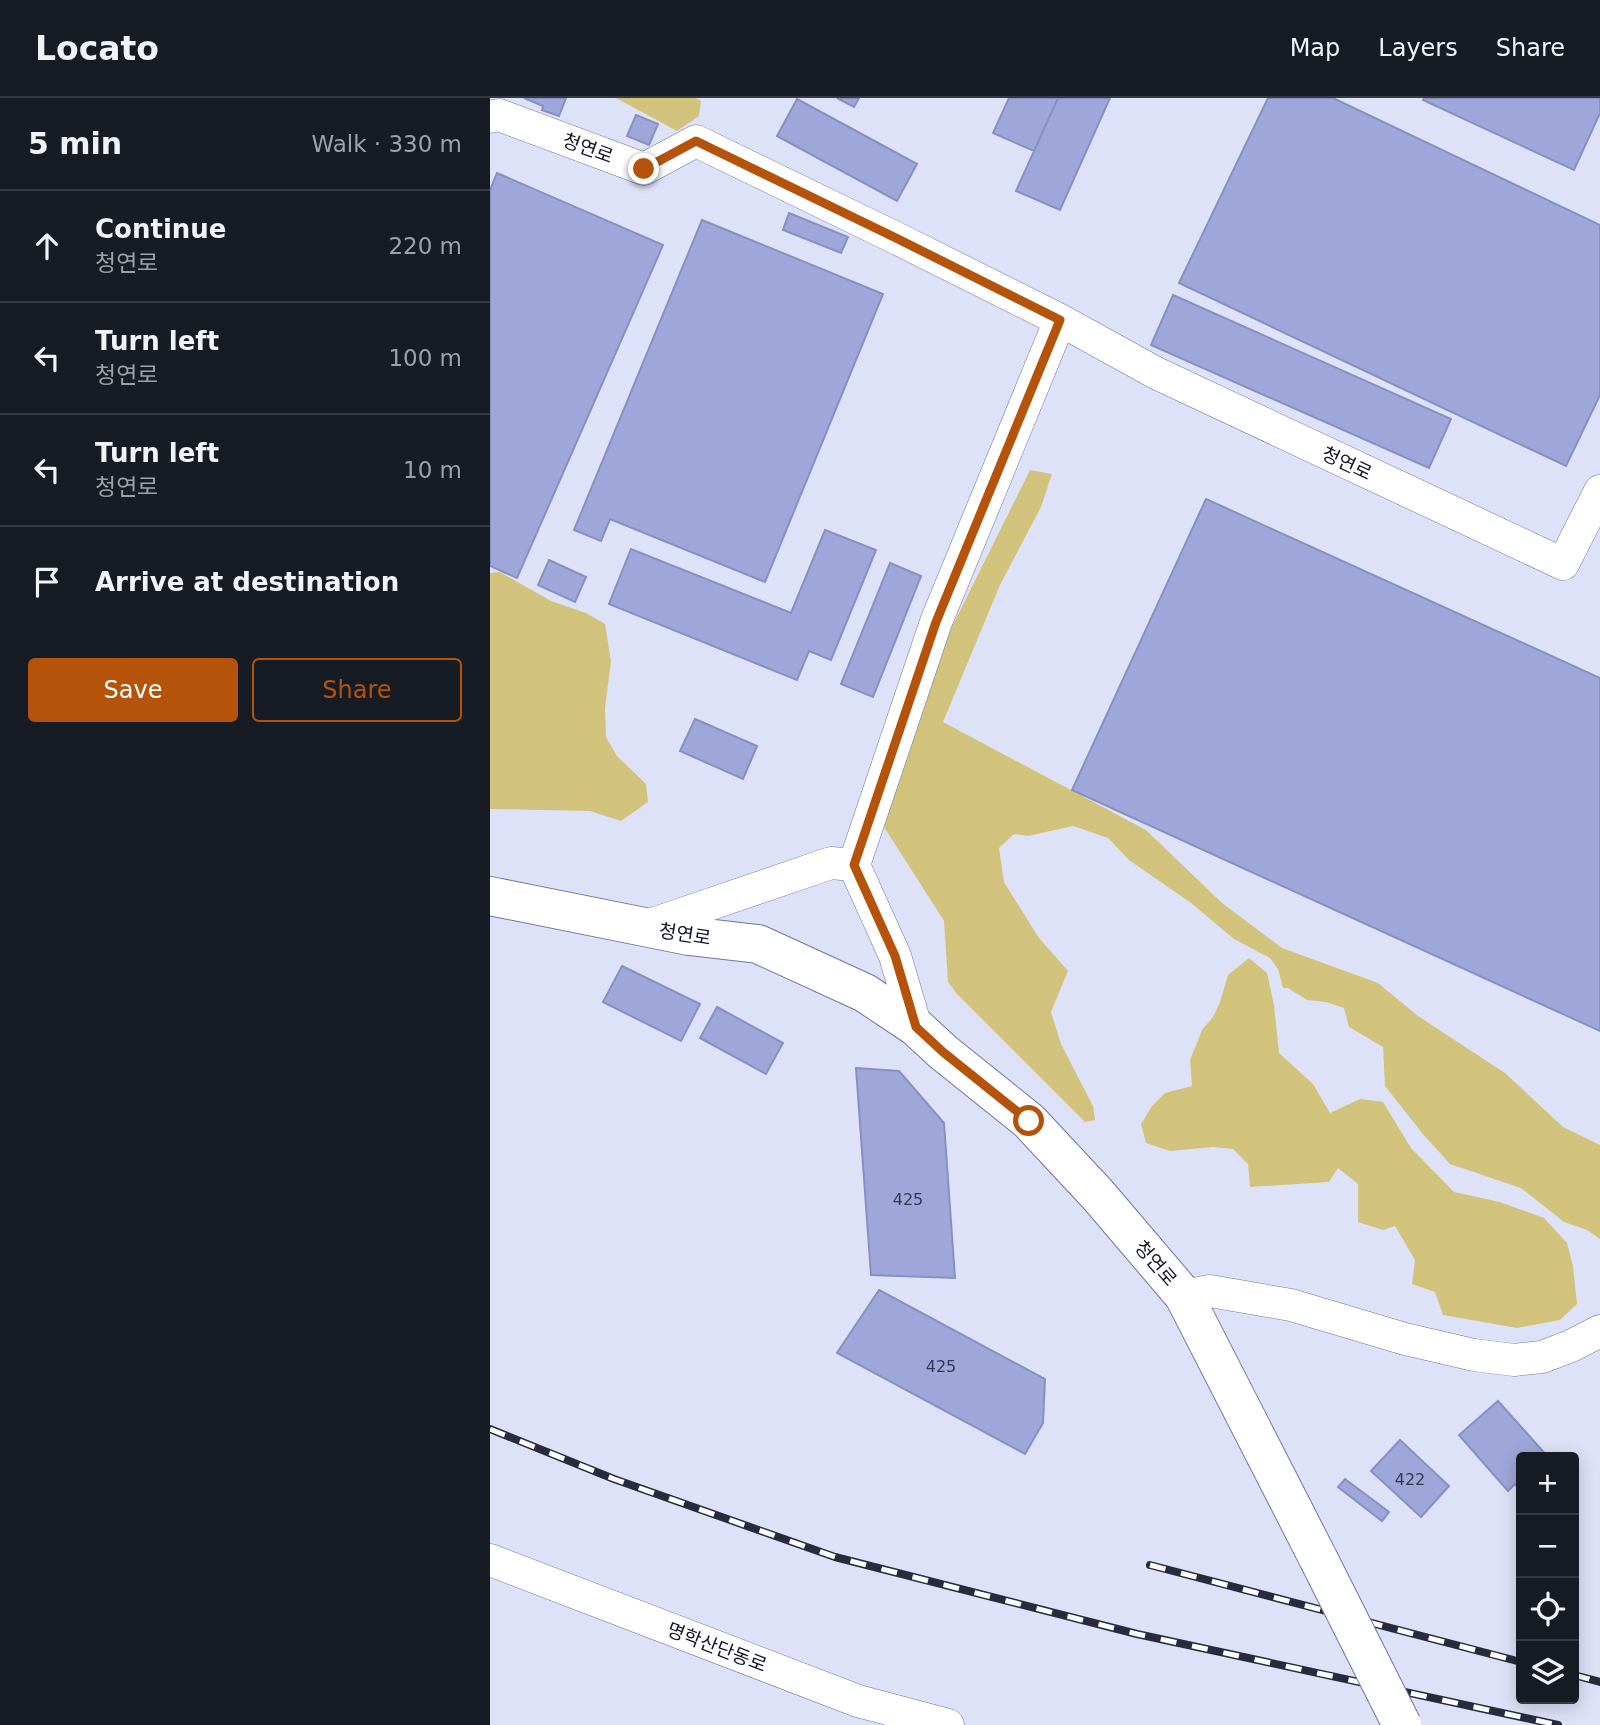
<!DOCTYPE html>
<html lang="en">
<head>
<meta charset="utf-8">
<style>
	:root { --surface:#171b24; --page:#20242c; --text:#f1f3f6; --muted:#9ea1a6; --line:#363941; --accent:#b45309 }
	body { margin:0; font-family:"DejaVu Sans","Noto Sans KR",sans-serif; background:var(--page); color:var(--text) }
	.controls { position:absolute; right:21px; bottom:21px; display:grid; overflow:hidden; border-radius:7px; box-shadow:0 4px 18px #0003 }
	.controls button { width:63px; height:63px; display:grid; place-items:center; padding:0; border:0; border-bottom:2px solid var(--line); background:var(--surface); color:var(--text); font:35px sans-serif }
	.stop { position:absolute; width:21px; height:21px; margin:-16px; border:5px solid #b45309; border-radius:50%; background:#fff }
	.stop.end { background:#b45309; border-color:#fff; box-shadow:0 2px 7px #0008 }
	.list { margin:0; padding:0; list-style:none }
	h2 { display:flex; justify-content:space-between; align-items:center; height:91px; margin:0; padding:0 28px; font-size:30px }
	h2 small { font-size:23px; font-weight:400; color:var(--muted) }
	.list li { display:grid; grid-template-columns:46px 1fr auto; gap:21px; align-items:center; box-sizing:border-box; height:112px; padding:0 28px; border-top:2px solid var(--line) }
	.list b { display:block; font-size:26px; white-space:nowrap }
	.list p { margin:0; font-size:23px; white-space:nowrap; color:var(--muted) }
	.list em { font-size:23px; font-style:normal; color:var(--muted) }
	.actions { display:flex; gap:14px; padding:21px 28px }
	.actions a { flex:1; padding:16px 0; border:2px solid var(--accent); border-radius:7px; text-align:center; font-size:24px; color:var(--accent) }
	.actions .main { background:var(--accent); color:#fff }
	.icon { flex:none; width:38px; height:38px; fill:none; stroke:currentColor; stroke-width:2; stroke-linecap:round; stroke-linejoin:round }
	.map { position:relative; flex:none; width:1110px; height:1627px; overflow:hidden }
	header { display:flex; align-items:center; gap:42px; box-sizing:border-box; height:98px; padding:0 35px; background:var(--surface); border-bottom:2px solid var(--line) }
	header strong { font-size:33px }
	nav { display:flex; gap:38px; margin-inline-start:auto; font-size:24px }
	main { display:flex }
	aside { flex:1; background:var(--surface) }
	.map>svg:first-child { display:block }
	.green { fill:#d2c37c }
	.building { fill:#9fa7da; stroke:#888fc1; stroke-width:2 }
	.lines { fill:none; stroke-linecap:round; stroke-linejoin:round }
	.minor-casing { stroke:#6e75a4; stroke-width:33 }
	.secondary-casing { stroke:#6e75a4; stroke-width:40 }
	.minor { stroke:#fff; stroke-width:32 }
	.secondary { stroke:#fff; stroke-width:38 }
	.rail-casing { stroke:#282b3e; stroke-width:8 }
	.rail { stroke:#fff; stroke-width:5; stroke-dasharray:16; stroke-linecap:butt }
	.secondary-bridge-casing { stroke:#6e75a4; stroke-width:40; stroke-linecap:butt }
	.secondary-bridge { stroke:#fff; stroke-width:38 }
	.route { stroke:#b45309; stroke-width:9 }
	.labels { text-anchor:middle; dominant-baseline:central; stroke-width:7; stroke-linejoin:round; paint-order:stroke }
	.number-label { font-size:16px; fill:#343752 }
	.street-label { font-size:19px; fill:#101225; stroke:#fff }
</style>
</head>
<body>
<header>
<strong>Locato</strong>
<nav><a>Map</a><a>Layers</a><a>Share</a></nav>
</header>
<main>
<aside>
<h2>5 min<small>Walk · 330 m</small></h2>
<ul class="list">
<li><svg class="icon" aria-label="ahead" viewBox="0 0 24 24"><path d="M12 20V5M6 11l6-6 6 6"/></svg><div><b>Continue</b><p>청연로</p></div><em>220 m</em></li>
<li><svg class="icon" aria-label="left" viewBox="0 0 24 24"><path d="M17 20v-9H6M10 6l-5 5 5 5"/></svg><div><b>Turn left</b><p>청연로</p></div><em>100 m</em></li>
<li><svg class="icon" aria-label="left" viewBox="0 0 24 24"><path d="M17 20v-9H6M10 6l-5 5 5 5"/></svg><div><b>Turn left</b><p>청연로</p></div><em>10 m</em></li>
<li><svg class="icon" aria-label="arrive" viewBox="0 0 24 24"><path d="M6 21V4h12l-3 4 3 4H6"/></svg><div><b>Arrive at destination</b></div></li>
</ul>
<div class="actions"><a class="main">Save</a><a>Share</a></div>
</aside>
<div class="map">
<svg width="1110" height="1627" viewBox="0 0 1110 1627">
	<rect width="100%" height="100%" fill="#dee2f8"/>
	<!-- green -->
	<path class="green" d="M126 0H206L211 3 209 18 187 33Z
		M540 372 562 376 551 409 510 487 453 624 656 732 732 805 792 850 888 885 928 918 1015 975 1073 1029 1110 1047V1141L1097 1132 1074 1124 1031 1090 960 1066 932 1035 895 988 893 949 859 929 854 910 836 904 817 902 798 890H793L788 871 780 860 744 841 701 805 639 762 618 740 583 728 538 738 524 736 509 750 514 784 549 840 578 873 561 914 571 946 603 1008 605 1022 595 1024 467 896 458 884 454 823 394 729 405 686 454 545Z
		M10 474 61 503 96 515 115 526 121 563 115 610 116 639 127 658 156 686 158 704 131 723 100 713 0 711V475Z
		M759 860 777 875 784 907 789 955 823 986 840 1015 870 1001 893 1004 921 1050 964 1094 1010 1104 1054 1120 1077 1145 1083 1168 1087 1206 1070 1222 1027 1230 953 1217 945 1194 922 1186 925 1162 905 1128 893 1132 868 1124V1086L848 1070 839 1084 760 1089 758 1066 743 1051 723 1049 680 1053 656 1045 651 1026 662 1008 675 995 702 988 700 962 712 932 723 919 730 904 738 877Z"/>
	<!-- building -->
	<path class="building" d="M34 0H76L69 18 52 12 53 8Z
		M347 0H369L364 9Z
		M519 0H568L544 53 503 35Z
		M568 0H620L570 112 526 93Z
		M778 0H843L1110 127V297L1076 368 689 185Z
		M934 0H1110V15L1084 72 933 2Z
		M307 1 427 66 407 103 287 38Z
		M146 17 168 26 159 47 137 38Z
		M7 75 173 147 27 480 0 468V92Z
		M299 115 358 139 351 155 293 132Z
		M212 122 393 196 275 484 120 421 111 443 84 432Z
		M683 197 961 321 939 370 661 247Z
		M716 401 1110 580V933L582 692Z
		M335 432 386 452 341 562 319 553 307 582 119 506 141 451 301 515Z
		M59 462 96 479 85 504 48 487Z
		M400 465 431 478 383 599 351 586Z
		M205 621 267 648 253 681 190 653Z
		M132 868 210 906 191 943 113 904Z
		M227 909 293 945 276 976 210 940Z
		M366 970 409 973 454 1025 465 1180 381 1177Z
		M389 1192 555 1281 553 1325 535 1356 347 1255Z
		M1008 1303 1058 1359H1031V1393L1025 1386 1018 1393 969 1337Z
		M910 1342 959 1388 931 1419 881 1373Z
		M855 1381 899 1414 892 1423 848 1389Z"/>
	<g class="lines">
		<!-- minor casing -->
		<g class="minor-casing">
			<path id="minor" d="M0 19 9 17 154 71 206 43 408 141 570 222
				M151 830 341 765 364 767
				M426 929 405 858 364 767 446 524 570 222 666 275 1073 466 1110 393
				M694 1198 720 1193 801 1207 915 1241 984 1257 1024 1262 1052 1259 1081 1248 1110 1233
				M0 1462 368 1603 458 1627"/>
		</g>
		<!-- secondary casing -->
		<g class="secondary-casing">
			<path id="secondary" d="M0 798 199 838 268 846 375 895 426 929 453 954 539 1023 608 1097 694 1198 828 1460"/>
		</g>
		<!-- minor -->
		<use href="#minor" class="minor"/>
		<!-- secondary -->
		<use href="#secondary" class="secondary"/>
		<!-- rail casing -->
		<g class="rail-casing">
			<path id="rail" d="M0 1331 124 1381 345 1459 647 1536 1068 1627
				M660 1467 1031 1564
				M1084 1577 1110 1584"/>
		</g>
		<!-- rail -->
		<use href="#rail" class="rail"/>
		<!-- secondary-bridge casing -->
		<g class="secondary-bridge-casing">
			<path id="secondary-bridge" d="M828 1460 912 1627"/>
		</g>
		<!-- secondary-bridge -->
		<use href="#secondary-bridge" class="secondary-bridge"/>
	</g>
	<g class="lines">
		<!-- route -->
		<path class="route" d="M154 71 206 43 408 141 570 222 446 524 364 767 405 858 426 929 453 954 539 1023"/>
	</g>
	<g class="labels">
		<!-- number labels -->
		<g class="number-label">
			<text x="418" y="1101">425</text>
			<text x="451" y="1268">425</text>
			<text x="920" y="1381">422</text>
		</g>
		<!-- street labels -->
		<g class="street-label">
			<text transform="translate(98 50) rotate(20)">청연로</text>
			<text transform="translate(857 365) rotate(25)">청연로</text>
			<text transform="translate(195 836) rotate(9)">청연로</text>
			<text transform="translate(666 1165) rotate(49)">청연로</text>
			<text transform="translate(227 1549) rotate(21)">명학산단동로</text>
		</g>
	</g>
</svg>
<div class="controls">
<button>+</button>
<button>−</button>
<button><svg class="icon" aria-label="locate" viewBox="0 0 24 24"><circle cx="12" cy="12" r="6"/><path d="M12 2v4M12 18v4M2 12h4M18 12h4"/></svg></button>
<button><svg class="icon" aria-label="layers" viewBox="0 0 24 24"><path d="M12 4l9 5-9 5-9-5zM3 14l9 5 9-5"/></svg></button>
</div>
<div class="stop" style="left:539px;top:1023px"></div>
<div class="stop end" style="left:154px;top:71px"></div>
</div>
</main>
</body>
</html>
